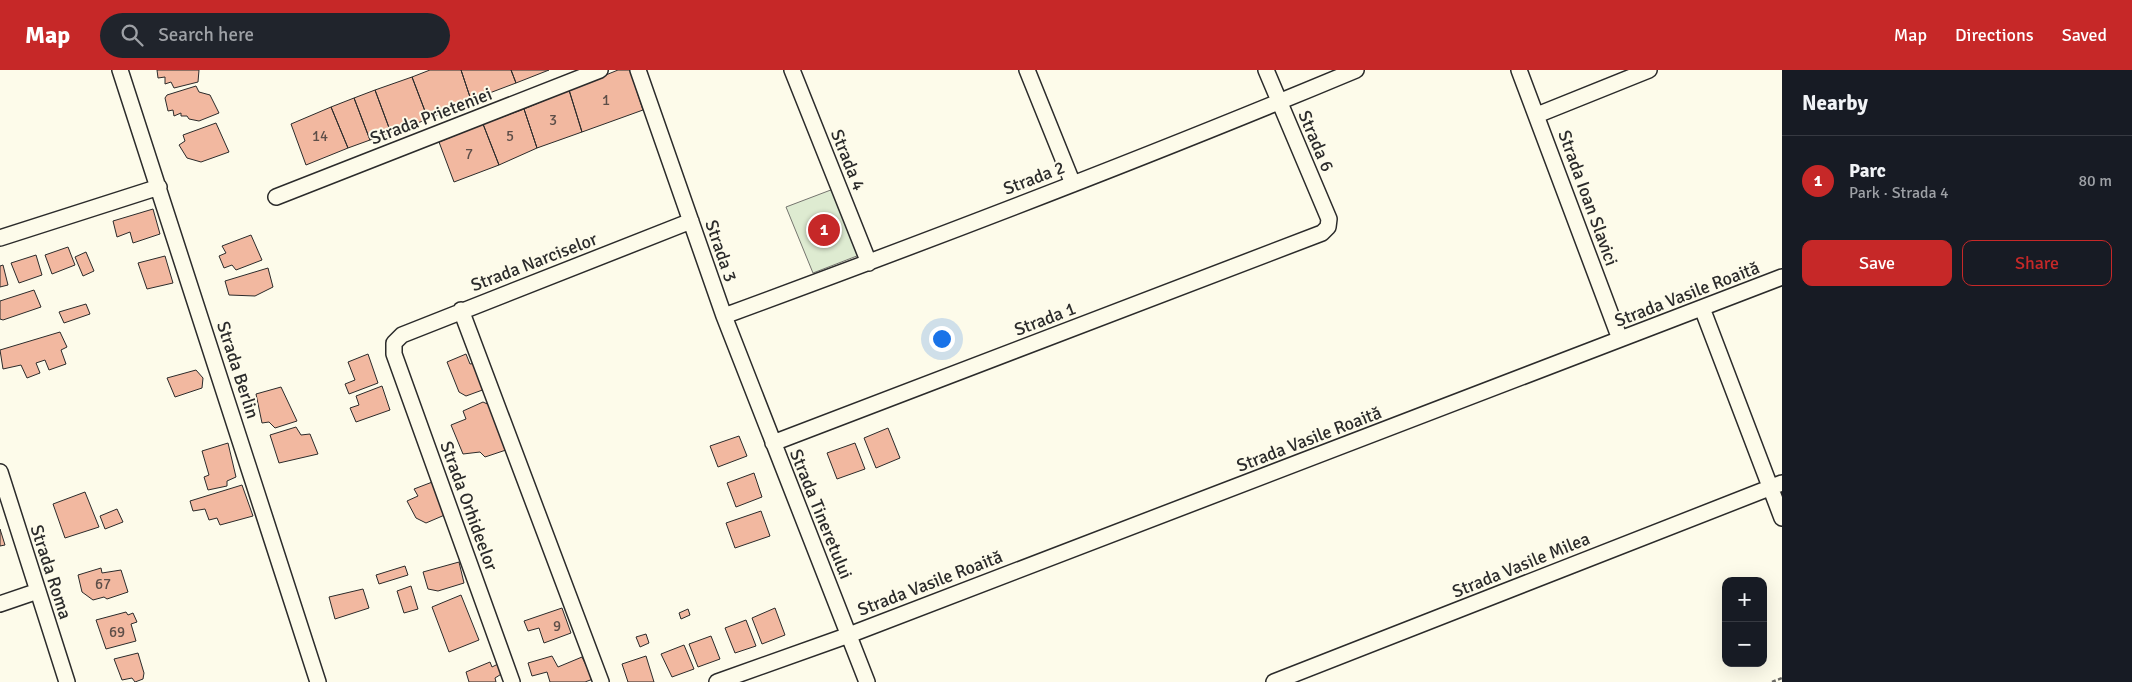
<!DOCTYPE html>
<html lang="en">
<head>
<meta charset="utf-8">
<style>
	:root { --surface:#171b24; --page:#20242c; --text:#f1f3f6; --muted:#9ea1a6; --line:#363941; --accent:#c62828 }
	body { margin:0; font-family:Signika,sans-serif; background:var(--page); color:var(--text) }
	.controls { position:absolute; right:15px; bottom:15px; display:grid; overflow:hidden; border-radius:10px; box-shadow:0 5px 20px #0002 }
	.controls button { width:45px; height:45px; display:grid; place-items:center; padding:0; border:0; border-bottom:1px solid var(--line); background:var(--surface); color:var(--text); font:25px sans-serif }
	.you { position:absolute; left:941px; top:268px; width:18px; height:18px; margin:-12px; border:4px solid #fff; border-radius:50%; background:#1a73e8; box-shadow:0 0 0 8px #1a73e833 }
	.badge { display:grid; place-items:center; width:32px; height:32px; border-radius:50%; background:var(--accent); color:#fff; font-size:16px; font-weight:700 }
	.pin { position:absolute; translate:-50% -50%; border:2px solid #fff; box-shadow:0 1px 5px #0006 }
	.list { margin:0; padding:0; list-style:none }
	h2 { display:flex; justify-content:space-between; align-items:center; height:65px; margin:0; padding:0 20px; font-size:21px }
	h2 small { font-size:16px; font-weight:400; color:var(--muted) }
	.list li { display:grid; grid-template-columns:32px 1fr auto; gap:15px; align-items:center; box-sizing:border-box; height:90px; padding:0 20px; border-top:1px solid var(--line) }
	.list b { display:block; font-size:19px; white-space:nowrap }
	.list p { margin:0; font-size:16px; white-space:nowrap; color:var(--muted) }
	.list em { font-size:16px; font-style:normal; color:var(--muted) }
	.actions { display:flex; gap:10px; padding:15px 20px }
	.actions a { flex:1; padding:11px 0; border:1px solid var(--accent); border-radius:10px; text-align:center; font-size:18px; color:var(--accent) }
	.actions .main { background:var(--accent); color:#fff }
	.icon { flex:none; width:28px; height:28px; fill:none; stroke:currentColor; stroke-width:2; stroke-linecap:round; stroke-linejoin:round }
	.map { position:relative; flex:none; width:1782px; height:612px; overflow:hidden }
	header { display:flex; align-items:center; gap:30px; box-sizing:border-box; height:70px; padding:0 25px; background:var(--accent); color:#fff }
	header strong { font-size:24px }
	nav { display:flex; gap:28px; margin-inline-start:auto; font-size:18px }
	.search { width:350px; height:45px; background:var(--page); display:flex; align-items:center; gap:12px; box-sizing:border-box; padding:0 18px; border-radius:28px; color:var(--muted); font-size:19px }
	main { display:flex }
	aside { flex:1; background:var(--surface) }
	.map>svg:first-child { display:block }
	.green { fill:#deebd1; stroke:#74746e }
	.building { fill:#f2b8a0; stroke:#2b2b2b }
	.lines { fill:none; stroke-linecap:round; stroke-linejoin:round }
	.minor-casing { stroke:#2b2b2b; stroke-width:18 }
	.path { stroke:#6a6964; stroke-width:2.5; stroke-dasharray:4 2.5; stroke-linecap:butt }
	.minor { stroke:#fdfbea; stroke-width:15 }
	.labels { text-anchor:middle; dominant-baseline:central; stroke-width:4; stroke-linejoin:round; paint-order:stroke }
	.number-label { font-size:15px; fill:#5d4e48 }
	.street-label { font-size:18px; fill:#2b2b2b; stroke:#fdfbea }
</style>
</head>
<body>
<header>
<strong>Map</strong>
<div class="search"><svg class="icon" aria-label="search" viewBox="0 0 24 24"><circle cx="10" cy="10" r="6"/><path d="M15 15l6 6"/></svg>Search here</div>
<nav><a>Map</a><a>Directions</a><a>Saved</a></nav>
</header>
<main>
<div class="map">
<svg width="1782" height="612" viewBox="0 0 1782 612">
	<rect width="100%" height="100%" fill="#fdfbea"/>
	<!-- green -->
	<path class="green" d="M836 118 862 184 813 203 786 137Z"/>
	<!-- building -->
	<path class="building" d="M157 0H199L198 12 174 18 171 12 165 14V7L158 8Z
		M430 0H461L471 30 428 49 412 7Z
		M461 0H511L516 13 471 30Z
		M511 0H549L516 13Z
		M618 0H630L643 40 582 62 569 20Z
		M412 7 428 49 391 63 375 20Z
		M196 16 199 22 210 25 219 43 199 51 189 49 187 46H181V43L174 46 173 40 168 41 165 28 167 25Z
		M375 20 391 63 370 70 354 28Z
		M569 20 582 62 537 78 524 39Z
		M354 28 370 70 348 78 331 37Z
		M331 37 348 78 306 95 291 54Z
		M524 39 537 78 499 95 483 54Z
		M216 53 229 82 201 92 187 88 179 75 185 71 183 65Z
		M483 54 499 95 454 112 439 72Z
		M153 139 160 164 133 173 130 162 117 167 113 151Z
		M251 165 262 190 236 200 232 195 224 198 219 186 226 183 222 176Z
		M68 177 75 195 52 204 45 185Z
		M86 182 94 201 83 206 75 187Z
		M36 185 42 205 19 213 11 193Z
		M165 186 173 213 147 219 138 193Z
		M3 195 8 215 0 217V196Z
		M268 198 273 217 255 226 229 225 225 211Z
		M34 220 41 237 3 250 0 249V231Z
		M86 234 90 244 64 253 59 242Z
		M60 262 67 277 61 280 66 294 49 300 45 290 36 293 40 303 27 308 21 295 3 299 0 280Z
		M368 284 378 313 349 324 345 314 355 310 348 292Z
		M466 284 470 294 477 293 488 318 466 326 459 322 447 292Z
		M196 300 203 308 202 318 175 327 167 308Z
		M382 316 390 340 356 352 350 338 359 335 356 326Z
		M281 317 297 351 275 358 269 352 262 353 256 324Z
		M483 332 494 337 499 363H503L509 379 485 387 480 382 463 384 451 355 466 349 463 341Z
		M296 357 301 365 310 364 318 384 279 393 270 365Z
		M888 358 900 388 876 398 864 368Z
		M739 366 747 386 718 397 710 376Z
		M228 373 236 407 227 411V416L208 420 204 407 209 405 202 381Z
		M855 373 865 399 837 409 827 383Z
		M754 403 762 427 736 437 727 413Z
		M435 411 447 444 426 453 416 448 407 431 418 426 414 419Z
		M242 415 253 446 220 455 217 448 209 450 205 439 193 441 190 431Z
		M85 422 99 457 65 468 53 434Z
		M117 439 123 452 105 459 100 446Z
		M761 441 770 466 735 478 726 453Z
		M0 459 5 475 0 476Z
		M459 492 464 513 438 521 428 519 423 502Z
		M405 496 408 505 379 514 376 505Z
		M101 498 102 503 121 500 128 522 107 529 104 527 93 530 82 522 78 505Z
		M411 516 418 539 404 543 397 521Z
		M363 519 369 538 335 549 329 527Z
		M461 525 479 570 449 582 432 537Z
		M562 538 571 563 544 573 539 558 528 561 524 551Z
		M775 538 785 565 762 574 752 548Z
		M688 539 690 545 681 549 679 543Z
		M126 542 128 545 133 543 137 552 131 554 136 571 106 579 96 550Z
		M746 550 756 576 735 583 725 558Z
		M646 564 649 573 640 577 636 567Z
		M711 566 720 589 698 597 689 574Z
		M684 575 694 599 672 607 661 584Z
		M138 583 144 603 143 609 135 612 132 608 122 610 114 589Z
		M552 586 558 597 582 587 593 609 585 612H550L547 602 532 606 528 593Z
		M646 586 654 612H628L622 594Z
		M490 592 492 597 498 594 503 603 495 608 496 612H469L466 602Z"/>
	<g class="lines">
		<!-- minor casing -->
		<g class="minor-casing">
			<path id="minor" d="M120 0 318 612
				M638 0 724 246 867 612
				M792 0 869 193
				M1027 0 1073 114
				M1519 0 1620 269
				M1537 45 1649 0
				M276 127 600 0
				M0 168 159 117
				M1702 238 1782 448
				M461 240 601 612
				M724 246C936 168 1148 87 1356 0
				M773 373 1322 163 1328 157 1329 149 1266 0
				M0 402 67 612
				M0 534 38 521
				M512 612 394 284V273L402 265 691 151
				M717 612 849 565 1782 207
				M1274 612 1782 413"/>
		</g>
		<!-- path -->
		<path class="path" d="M1772 612 1782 608"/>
		<!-- minor -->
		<use href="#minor" class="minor"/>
	</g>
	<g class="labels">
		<!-- number labels -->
		<g class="number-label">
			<text x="606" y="30">1</text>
			<text x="553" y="50">3</text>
			<text x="320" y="66">14</text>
			<text x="510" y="66">5</text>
			<text x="469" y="84">7</text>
			<text x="103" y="514">67</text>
			<text x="557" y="556">9</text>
			<text x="117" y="562">69</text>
		</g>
		<!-- street labels -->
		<g class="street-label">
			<text transform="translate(431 46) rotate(-21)">Strada Prieteniei</text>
			<text transform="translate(1316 71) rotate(67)">Strada 6</text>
			<text transform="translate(848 90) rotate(68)">Strada 4</text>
			<text transform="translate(1034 108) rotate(-21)">Strada 2</text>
			<text transform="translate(1588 128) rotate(70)">Strada Ioan Slavici</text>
			<text transform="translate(721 181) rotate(71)">Strada 3</text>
			<text transform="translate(534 192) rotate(-21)">Strada Narciselor</text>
			<text transform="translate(1687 224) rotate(-21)">Strada Vasile Roaită</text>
			<text transform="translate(1045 249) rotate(-21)">Strada 1</text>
			<text transform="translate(238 300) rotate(72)">Strada Berlin</text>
			<text transform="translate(1309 369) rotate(-21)">Strada Vasile Roaită</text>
			<text transform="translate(469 436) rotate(70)">Strada Orhideelor</text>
			<text transform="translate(821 444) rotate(68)">Strada Tineretului</text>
			<text transform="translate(1521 495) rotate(-22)">Strada Vasile Milea</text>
			<text transform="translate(51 502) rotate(72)">Strada Roma</text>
			<text transform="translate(930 513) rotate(-21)">Strada Vasile Roaită</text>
		</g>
	</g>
</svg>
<div class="controls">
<button>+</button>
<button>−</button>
</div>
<div class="you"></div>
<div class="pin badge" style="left:824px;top:160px">1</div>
</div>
<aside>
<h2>Nearby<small></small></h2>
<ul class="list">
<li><span class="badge">1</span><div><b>Parc</b><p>Park · Strada 4</p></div><em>80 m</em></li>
</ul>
<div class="actions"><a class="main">Save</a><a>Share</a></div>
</aside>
</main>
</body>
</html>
